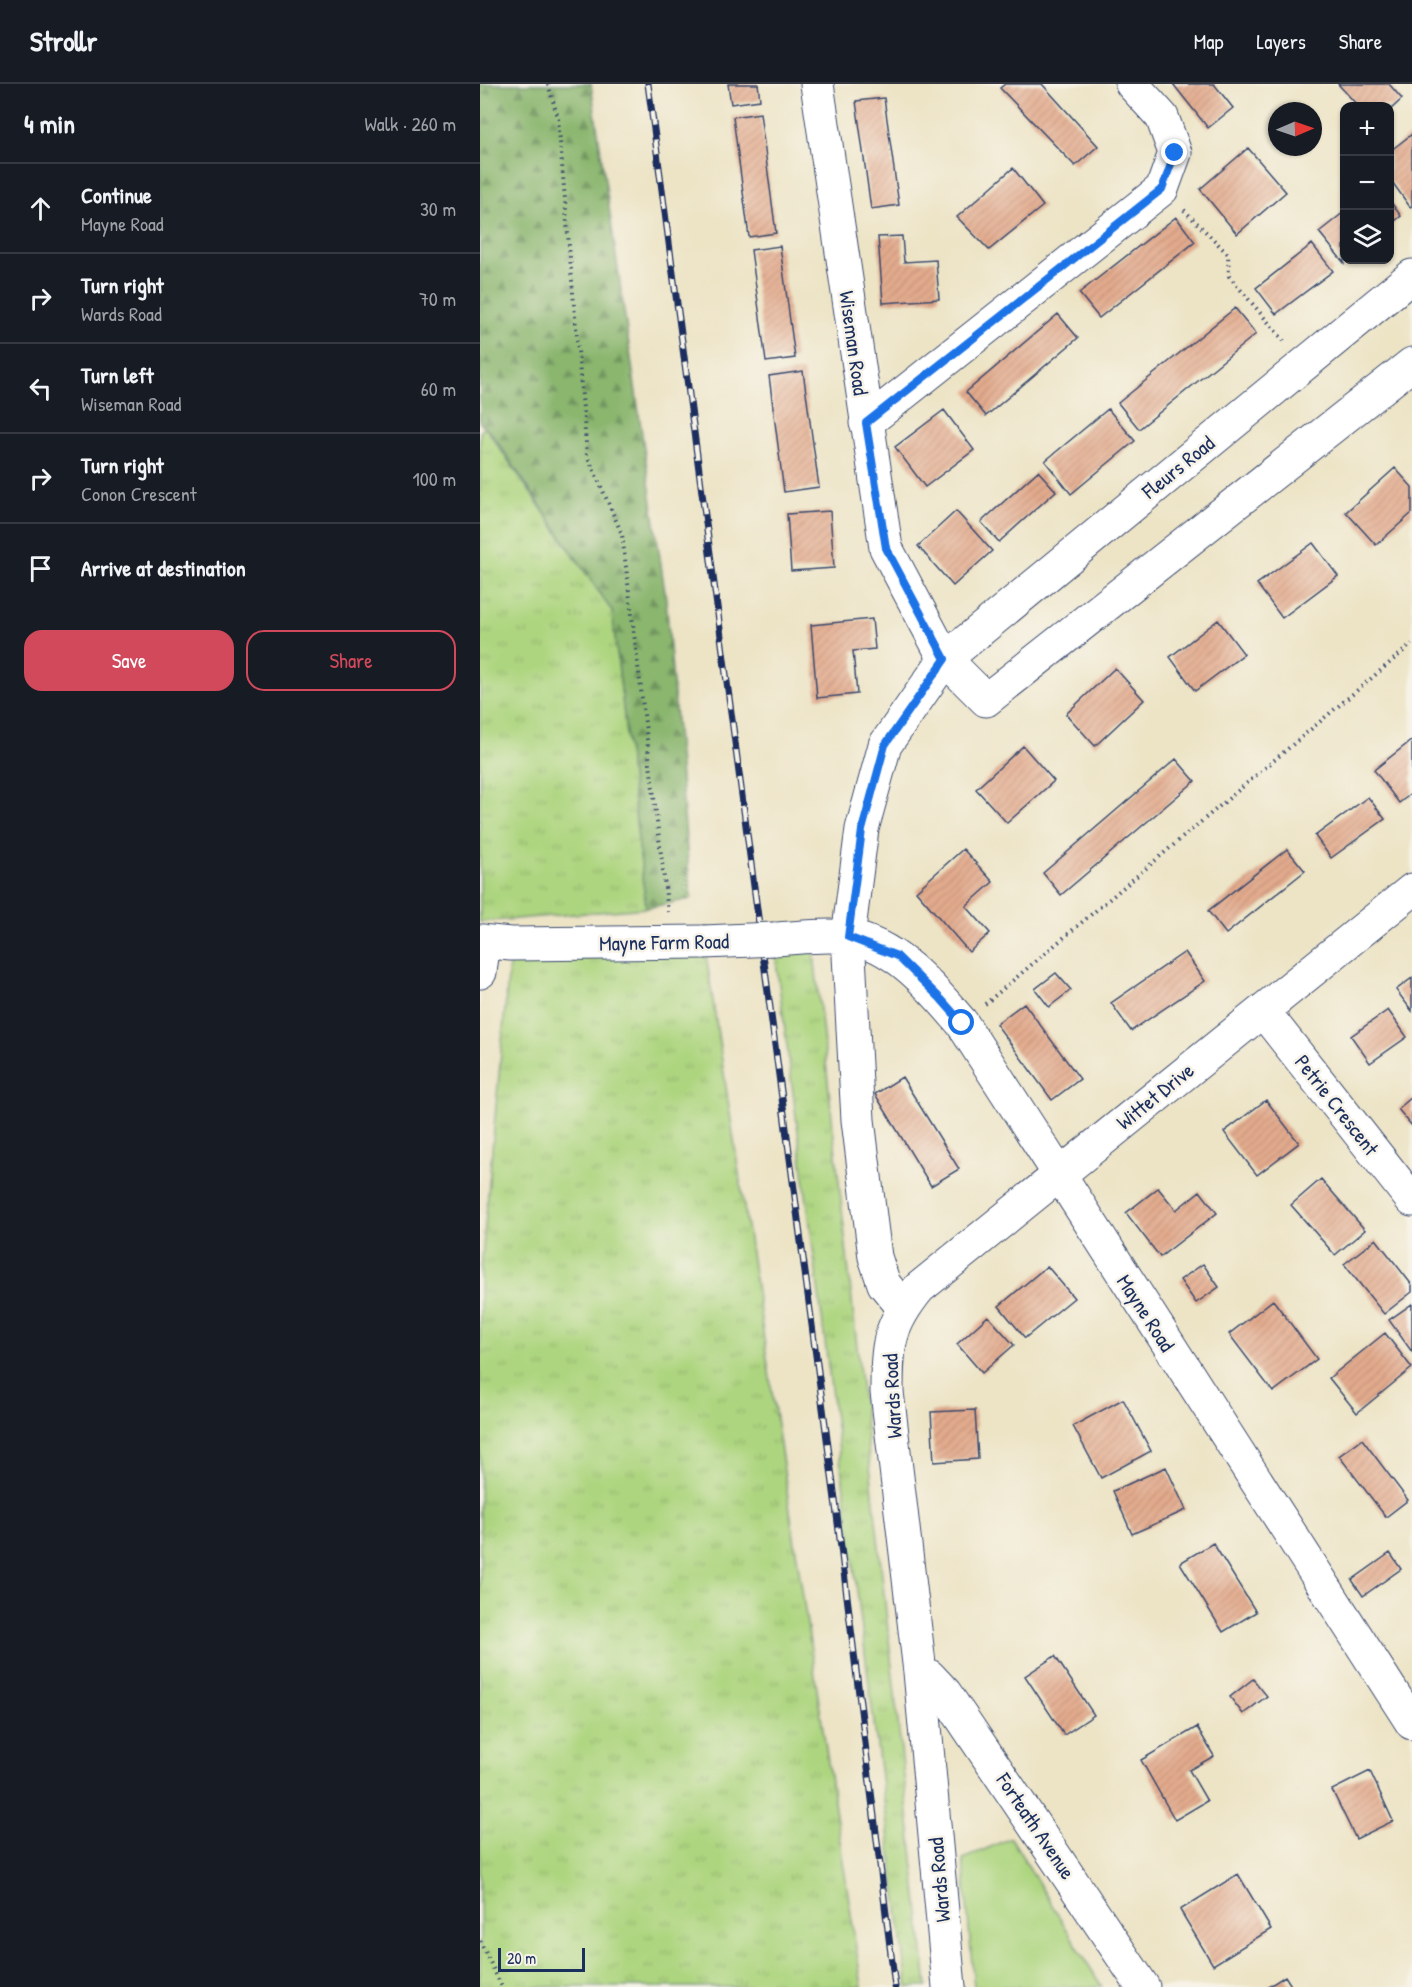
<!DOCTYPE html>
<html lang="en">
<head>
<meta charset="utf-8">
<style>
	:root { --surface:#171b24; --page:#242831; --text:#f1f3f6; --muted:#9ea1a6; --line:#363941; --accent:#d1495b }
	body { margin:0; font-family:"Patrick Hand",sans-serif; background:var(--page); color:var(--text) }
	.controls { position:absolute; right:18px; top:18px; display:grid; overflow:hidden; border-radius:12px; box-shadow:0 2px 4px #0004 }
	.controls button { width:54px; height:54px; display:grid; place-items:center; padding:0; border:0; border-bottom:2px solid var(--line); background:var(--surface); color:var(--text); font:30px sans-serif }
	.compass { position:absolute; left:788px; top:18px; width:54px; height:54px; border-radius:50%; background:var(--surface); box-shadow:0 2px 4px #0004; rotate:88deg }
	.scale { position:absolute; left:18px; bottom:15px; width:87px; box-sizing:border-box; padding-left:6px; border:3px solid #1b2f5e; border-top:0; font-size:16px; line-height:21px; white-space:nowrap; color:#1b2f5e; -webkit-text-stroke:4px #f7f3e8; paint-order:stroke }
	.stop { position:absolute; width:18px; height:18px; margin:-14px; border:4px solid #1a73e8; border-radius:50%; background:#fff }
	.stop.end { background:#1a73e8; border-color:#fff; box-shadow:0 2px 6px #0008 }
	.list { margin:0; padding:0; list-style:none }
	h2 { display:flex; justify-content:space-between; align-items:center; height:78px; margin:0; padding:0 24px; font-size:26px }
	h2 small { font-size:20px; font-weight:400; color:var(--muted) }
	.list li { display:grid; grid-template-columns:39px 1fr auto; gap:18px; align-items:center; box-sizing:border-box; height:90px; padding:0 24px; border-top:2px solid var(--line) }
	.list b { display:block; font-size:22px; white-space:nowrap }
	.list p { margin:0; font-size:20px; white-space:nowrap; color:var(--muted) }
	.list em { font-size:20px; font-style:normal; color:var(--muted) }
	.actions { display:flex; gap:12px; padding:18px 24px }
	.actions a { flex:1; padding:14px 0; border:2px solid var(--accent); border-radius:18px; text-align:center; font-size:21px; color:var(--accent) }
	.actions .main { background:var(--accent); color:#fff }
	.icon { flex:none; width:33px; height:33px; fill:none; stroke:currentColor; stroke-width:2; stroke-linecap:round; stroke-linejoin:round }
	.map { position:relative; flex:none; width:932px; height:1903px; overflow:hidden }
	header { display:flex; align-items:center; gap:36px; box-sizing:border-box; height:84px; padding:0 30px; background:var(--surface); border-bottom:2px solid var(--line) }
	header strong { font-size:28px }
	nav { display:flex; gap:33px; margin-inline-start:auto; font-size:21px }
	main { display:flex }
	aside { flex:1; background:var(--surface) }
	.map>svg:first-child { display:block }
	.grass { fill:url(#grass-tufts); stroke:#64826e; stroke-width:1.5 }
	.forest { fill:url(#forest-firs); stroke:#527266; stroke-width:1.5 }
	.garden { fill:#add57f; stroke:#64826e; stroke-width:1.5 }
	.building { fill:url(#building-hatch) }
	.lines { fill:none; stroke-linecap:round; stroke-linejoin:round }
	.minor-casing { stroke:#3a4a6e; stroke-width:35 }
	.path { stroke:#3a4a6e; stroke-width:4; stroke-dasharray:1.5 4.5; stroke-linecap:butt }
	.minor { stroke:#fff; stroke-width:33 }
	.rail-casing { stroke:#1b2f5e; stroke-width:7 }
	.rail { stroke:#f7f3e8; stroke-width:4.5; stroke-dasharray:14; stroke-linecap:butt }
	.minor-bridge-casing { stroke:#3a4a6e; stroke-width:35; stroke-linecap:butt }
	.minor-bridge { stroke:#fff; stroke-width:33 }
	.route { stroke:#1a73e8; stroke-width:8 }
	.labels { text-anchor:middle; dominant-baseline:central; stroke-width:5; stroke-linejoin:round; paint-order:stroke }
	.street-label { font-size:21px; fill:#1b2f5e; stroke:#f7f3e8 }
</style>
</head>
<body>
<header>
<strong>Strollr</strong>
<nav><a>Map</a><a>Layers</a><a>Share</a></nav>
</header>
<main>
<aside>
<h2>4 min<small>Walk · 260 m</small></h2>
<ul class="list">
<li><svg class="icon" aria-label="ahead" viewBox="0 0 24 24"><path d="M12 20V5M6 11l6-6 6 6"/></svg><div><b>Continue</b><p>Mayne Road</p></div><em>30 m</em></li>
<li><svg class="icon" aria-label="right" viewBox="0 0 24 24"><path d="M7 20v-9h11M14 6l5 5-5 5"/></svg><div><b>Turn right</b><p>Wards Road</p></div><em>70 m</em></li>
<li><svg class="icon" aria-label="left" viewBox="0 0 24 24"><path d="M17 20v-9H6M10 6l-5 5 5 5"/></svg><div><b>Turn left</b><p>Wiseman Road</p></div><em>60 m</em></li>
<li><svg class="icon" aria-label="right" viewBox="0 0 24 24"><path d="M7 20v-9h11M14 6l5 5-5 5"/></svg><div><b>Turn right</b><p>Conon Crescent</p></div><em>100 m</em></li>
<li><svg class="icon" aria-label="arrive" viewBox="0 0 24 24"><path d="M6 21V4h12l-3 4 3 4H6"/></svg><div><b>Arrive at destination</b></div></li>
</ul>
<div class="actions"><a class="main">Save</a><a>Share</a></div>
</aside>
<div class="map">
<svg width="932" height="1903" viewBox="0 0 932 1903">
	<defs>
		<pattern id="grass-tufts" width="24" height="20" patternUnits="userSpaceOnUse" patternTransform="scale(1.5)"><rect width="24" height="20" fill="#add57f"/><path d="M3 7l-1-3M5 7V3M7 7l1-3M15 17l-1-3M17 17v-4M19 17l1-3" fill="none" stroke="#94b770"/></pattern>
		<pattern id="forest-firs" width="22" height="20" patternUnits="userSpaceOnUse" patternTransform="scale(1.5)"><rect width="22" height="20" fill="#8ab66e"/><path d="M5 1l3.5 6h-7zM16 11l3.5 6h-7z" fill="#70945e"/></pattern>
		<pattern id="building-hatch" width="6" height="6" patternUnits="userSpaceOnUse" patternTransform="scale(1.5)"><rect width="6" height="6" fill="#e3ab8d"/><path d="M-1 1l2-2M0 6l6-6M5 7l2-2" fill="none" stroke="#c2937c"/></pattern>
	</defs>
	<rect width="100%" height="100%" fill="#f7f3e8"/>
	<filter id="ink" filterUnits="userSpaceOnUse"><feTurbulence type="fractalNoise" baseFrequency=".0167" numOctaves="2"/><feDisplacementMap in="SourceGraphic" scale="12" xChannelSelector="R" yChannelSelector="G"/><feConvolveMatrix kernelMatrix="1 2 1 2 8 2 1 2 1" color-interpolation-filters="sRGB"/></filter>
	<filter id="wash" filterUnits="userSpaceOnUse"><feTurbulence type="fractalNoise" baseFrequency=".008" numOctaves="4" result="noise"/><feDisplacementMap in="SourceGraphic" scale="24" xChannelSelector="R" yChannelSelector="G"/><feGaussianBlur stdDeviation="1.35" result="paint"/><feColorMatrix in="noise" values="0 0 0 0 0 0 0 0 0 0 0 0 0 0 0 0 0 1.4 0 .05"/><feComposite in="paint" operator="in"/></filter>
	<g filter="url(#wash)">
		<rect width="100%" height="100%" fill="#ede4c6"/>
		<!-- grass -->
		<path class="grass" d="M5 343 132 527 166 824 0 838V348Z
			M224 858 382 1903H0V1196L31 860Z
			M333 860 447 1903H428L294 861Z"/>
		<!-- forest -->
		<path class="forest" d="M0 0H111L186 515 211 815 166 824 132 527 12 350 0 339Z"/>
		<!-- garden -->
		<path class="garden" d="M531 1754 622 1903H494L483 1775Z"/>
		<g id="blocks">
			<!-- building -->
			<path class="building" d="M248 0H278L280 16 251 20Z
				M525 0H562L618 62 595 82 520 4Z
				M693 0H734L753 24 728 44Z
				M858 0H909L922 15 910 26V22H878Z
				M404 14 419 121 391 125 376 17Z
				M280 29 296 149 269 153 253 33Z
				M932 50V122L930 123 910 95V67Z
				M768 64 806 108 757 150 720 105Z
				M533 84 563 122 509 166 477 133Z
				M910 117 921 132 910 141Z
				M864 128V179L839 148Z
				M696 133 715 158 619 234 599 209Z
				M422 152 424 178 456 176 459 215 403 219 398 153Z
				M832 160 853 187 796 230 776 204Z
				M300 162 315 274 286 278 271 166Z
				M755 224 776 250 659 345 638 319Z
				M578 230 598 254 506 332 486 308Z
				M323 287 339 403 304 408 289 292Z
				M628 325 655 357 591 410 565 377Z
				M464 326 494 366 445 403 415 363Z
				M915 384 932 403V429L896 461 866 428Z
				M558 387 576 407 519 458 501 438Z
				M350 427 354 484 311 487 307 430Z
				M476 427 512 467 473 502 438 462Z
				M833 459 858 492 802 534 777 500Z
				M392 535 395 565 373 567 377 610 337 614 331 541Z
				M738 536 764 570 715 607 690 573Z
				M635 584 664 616 615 662 586 630Z
				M932 656V709L919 719 894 686Z
				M543 662 574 697 527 739 496 705Z
				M696 675 715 697 581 811 563 789Z
				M888 713 905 735 851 774 835 752Z
				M483 765 513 798 486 822 510 849 489 868 436 807Z
				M807 765 825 787 746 850 728 827Z
				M705 868 725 897 651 947 631 919Z
				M576 889 591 906 569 923 555 905Z
				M932 894V927L916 906Z
				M544 919 600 995 572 1016 516 940Z
				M908 926 927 953 890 979 871 952Z
				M422 993 479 1085 451 1102 395 1010Z
				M932 1013V1042L918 1025Z
				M786 1016 819 1059 777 1091 744 1048Z
				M841 1095 885 1146 855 1171 811 1121Z
				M678 1104 696 1126 720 1107 737 1129 680 1173 646 1129Z
				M896 1155 932 1201V1208L904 1230 864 1180Z
				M723 1180 739 1203 716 1219 700 1196Z
				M567 1182 594 1214 545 1254 519 1222Z
				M793 1216 837 1275 793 1308 749 1250Z
				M932 1220V1268L909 1236Z
				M508 1232 534 1261 502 1289 477 1260Z
				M905 1249 932 1284 877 1329 849 1294Z
				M643 1315 671 1367 621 1394 593 1342Z
				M495 1326 498 1375 454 1378 451 1328Z
				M882 1355 928 1416 906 1433 859 1372Z
				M686 1383 706 1426 652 1450 633 1407Z
				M733 1459 776 1528 743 1548 700 1479Z
				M910 1469 921 1485 883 1512 872 1496Z
				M575 1572 614 1631 584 1651 545 1592Z
				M773 1595 787 1612 763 1630 750 1613Z
				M717 1643 734 1672 709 1686 727 1717 695 1736 661 1676Z
				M890 1687 913 1737 876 1755 852 1706Z
				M758 1790 791 1845 733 1881 700 1826Z
				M805 1892 812 1903H788Z"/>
		</g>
	</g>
	<g filter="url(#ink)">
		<use href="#blocks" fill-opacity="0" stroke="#3a4a6e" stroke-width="1.5"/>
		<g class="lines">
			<!-- minor casing -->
			<g class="minor-casing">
				<path id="minor" d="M337 0 406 464 465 575 506 616 932 280
					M386 339 682 105 695 69 682 33 652 0
					M294 855C317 854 344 850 367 853 415 859 453 905 482 939L932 1639
					M0 857 31 860 224 858
					M0 888 4 857
					M783 927 932 1116
					M423 1223 404 1200 395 1173 378 1036 368 853 382 745 405 661 465 575 932 192
					M440 1588 449 1592 465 1609 663 1903
					M469 1903 440 1588 407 1308C407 1261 408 1242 439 1204L932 806"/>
			</g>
			<!-- path -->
			<path class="path" d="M68 0 78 34 107 371 142 450 188 828
				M704 126 748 170 749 192 804 257
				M505 920 932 560
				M0 1857 22 1903"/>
			<!-- minor -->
			<use href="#minor" class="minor"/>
			<!-- rail casing -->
			<g class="rail-casing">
				<path id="rail" d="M168 0 356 1423 415 1903"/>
			</g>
			<!-- rail -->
			<use href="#rail" class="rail"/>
			<!-- minor-bridge casing -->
			<g class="minor-bridge-casing">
				<path id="minor-bridge" d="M224 858 294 855"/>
			</g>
			<!-- minor-bridge -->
			<use href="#minor-bridge" class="minor-bridge"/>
		</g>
	</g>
	<g class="lines" filter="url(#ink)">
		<!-- route -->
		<path class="route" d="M482 939 461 915 417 872 368 853 382 746 405 661 465 575 406 464 386 339 682 105 695 69"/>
	</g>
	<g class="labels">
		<!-- street labels -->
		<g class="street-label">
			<text transform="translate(374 259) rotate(82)">Wiseman Road</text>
			<text transform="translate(698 383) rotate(-39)">Fleurs Road</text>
			<text transform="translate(184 858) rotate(-1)">Mayne Farm Road</text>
			<text transform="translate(675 1012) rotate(-39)">Wittet Drive</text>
			<text transform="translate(857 1021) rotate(52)">Petrie Crescent</text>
			<text transform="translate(666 1229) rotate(57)">Mayne Road</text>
			<text transform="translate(412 1312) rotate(-93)">Wards Road</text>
			<text transform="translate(556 1742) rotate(56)">Forteath Avenue</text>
			<text transform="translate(459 1796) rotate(-95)">Wards Road</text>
		</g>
	</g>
</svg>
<div class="controls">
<button>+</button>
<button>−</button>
<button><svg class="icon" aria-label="layers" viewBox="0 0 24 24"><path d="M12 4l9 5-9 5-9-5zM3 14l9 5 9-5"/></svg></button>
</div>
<svg class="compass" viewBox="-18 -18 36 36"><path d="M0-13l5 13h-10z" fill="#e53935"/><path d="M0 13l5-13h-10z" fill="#9ea1a6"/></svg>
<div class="scale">20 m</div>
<div class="stop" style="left:482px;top:939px"></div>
<div class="stop end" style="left:695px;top:69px"></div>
</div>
</main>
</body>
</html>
